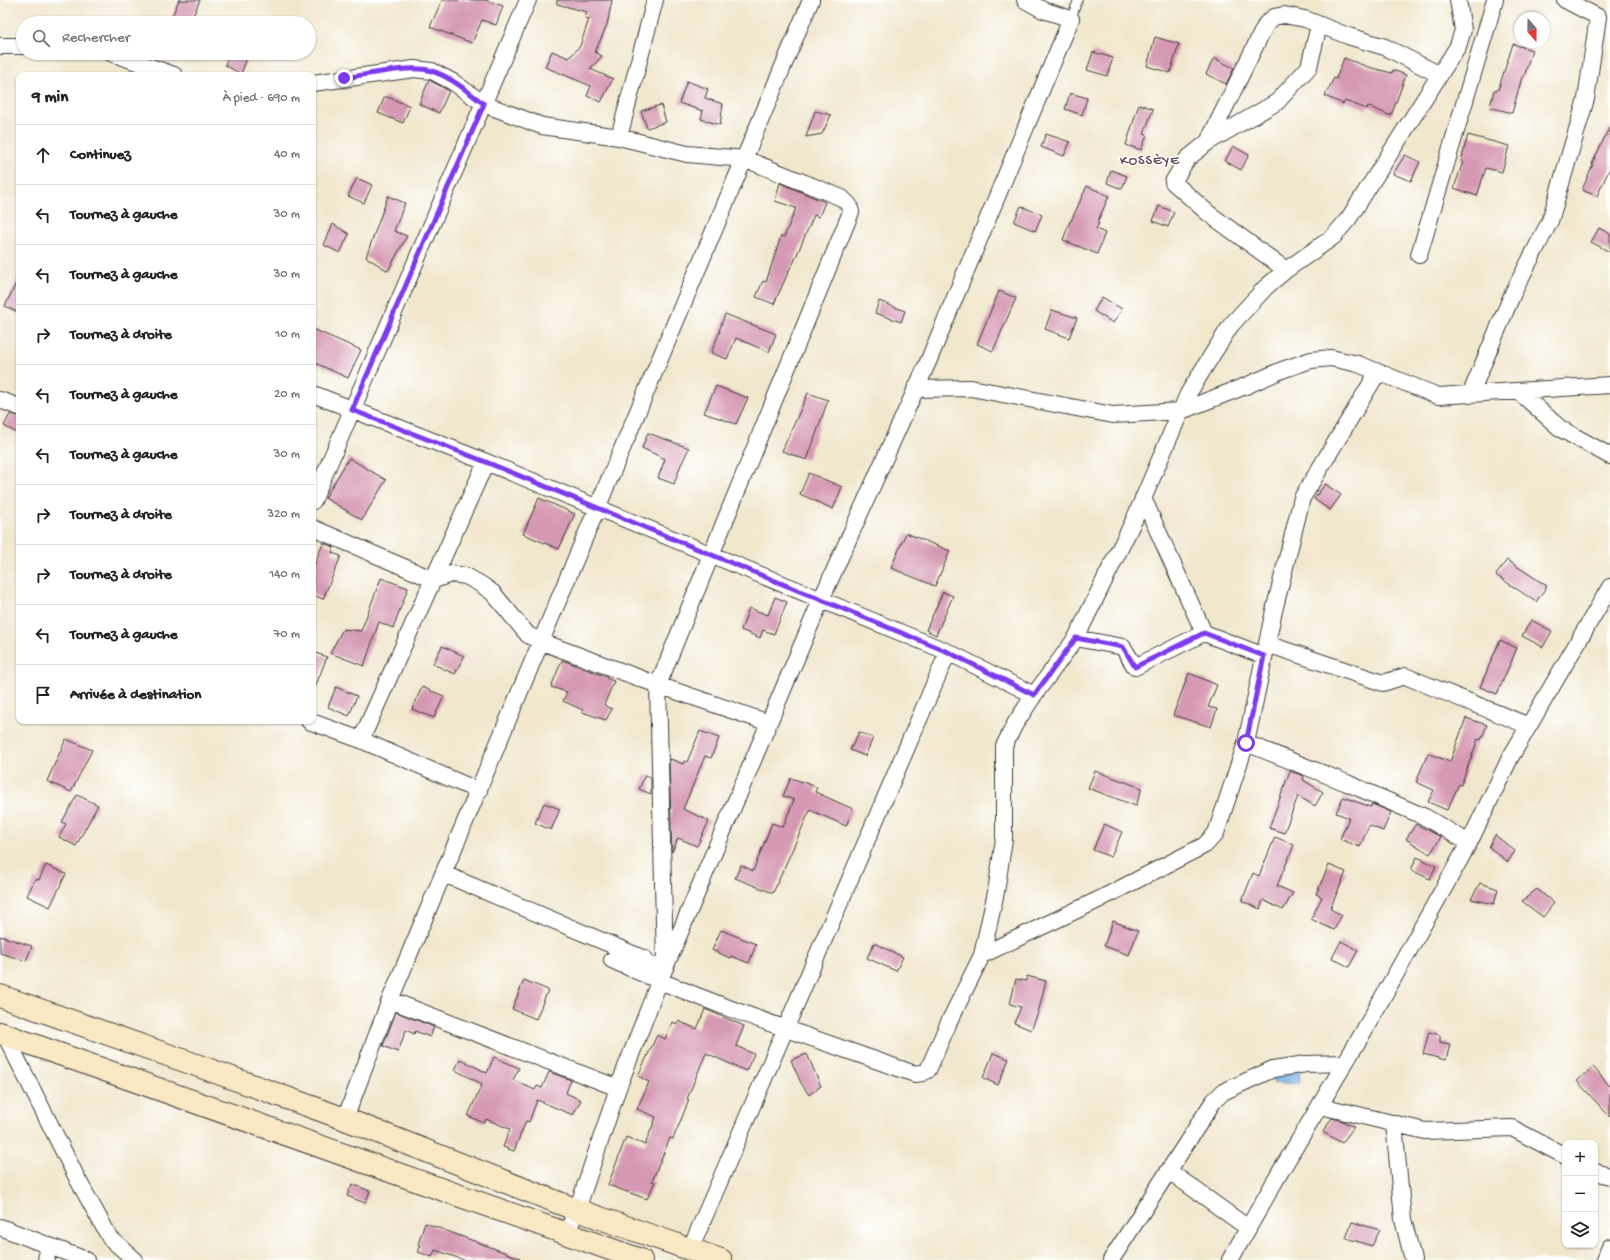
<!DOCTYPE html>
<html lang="fr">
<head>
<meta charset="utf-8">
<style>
	:root { --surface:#fff; --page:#f2f2f2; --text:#222; --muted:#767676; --line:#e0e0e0 }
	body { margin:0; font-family:"Gochi Hand",sans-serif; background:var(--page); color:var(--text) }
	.controls { position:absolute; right:12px; bottom:12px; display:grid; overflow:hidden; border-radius:8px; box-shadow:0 1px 3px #0004 }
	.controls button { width:36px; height:36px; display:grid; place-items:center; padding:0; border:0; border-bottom:1px solid var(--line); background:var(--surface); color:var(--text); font:20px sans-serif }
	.compass { position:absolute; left:1514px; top:12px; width:36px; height:36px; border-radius:50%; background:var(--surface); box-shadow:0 1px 3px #0004; rotate:160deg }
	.stop { position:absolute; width:12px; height:12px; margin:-9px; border:3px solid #7c3aed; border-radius:50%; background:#fff }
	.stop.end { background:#7c3aed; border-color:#fff; box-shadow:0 1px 4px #0008 }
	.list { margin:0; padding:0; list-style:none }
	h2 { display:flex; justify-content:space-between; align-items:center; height:52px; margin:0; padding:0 16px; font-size:17px }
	h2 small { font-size:13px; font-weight:400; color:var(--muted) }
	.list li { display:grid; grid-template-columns:26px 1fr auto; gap:12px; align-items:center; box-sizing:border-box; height:60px; padding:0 16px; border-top:1px solid var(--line) }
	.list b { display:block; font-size:15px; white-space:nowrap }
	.list em { font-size:13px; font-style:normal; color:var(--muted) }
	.icon { flex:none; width:22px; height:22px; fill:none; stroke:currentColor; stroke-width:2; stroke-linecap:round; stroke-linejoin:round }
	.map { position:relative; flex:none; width:1610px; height:1260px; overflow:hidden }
	.search { position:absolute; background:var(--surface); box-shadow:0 1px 3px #0004; left:16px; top:16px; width:300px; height:44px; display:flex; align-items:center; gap:10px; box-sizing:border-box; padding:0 14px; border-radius:22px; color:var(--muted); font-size:15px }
	.panel { position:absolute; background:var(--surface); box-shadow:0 1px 3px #0004; left:16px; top:72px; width:300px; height:652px; border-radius:8px }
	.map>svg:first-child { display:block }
	.water { fill:#77b0e7; stroke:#4a6682 }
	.building { fill:#d699b3 }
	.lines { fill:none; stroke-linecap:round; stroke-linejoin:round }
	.lane-casing { stroke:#3c3a37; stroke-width:10 }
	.street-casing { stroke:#3c3a37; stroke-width:18 }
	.secondary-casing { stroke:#3c3a37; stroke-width:24 }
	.lane { stroke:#fff; stroke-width:8 }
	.street { stroke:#fff; stroke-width:16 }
	.secondary { stroke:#fae7c3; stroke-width:22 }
	.route { stroke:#7c3aed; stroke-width:5 }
	.labels { text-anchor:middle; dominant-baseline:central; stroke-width:3; stroke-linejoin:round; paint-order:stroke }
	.quarter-label { font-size:14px; letter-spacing:1px; fill:#5d4851; stroke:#fff }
</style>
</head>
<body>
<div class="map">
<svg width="1610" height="1260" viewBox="0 0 1610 1260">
	<rect width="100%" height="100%" fill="#fff"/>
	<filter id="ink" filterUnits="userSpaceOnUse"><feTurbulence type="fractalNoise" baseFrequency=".025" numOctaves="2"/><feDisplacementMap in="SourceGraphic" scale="8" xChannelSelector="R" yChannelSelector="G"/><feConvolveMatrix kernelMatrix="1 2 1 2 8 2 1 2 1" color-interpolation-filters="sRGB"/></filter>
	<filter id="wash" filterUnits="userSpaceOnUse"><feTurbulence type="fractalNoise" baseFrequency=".012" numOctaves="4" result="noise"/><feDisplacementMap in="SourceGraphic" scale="16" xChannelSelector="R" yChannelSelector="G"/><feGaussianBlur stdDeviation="0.9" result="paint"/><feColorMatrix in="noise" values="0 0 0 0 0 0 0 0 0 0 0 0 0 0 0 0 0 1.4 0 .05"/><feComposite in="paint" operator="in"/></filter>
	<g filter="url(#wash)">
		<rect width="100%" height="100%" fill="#f1e7cd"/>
		<!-- water -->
		<path class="water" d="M1299 1065 1300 1083 1285 1084 1274 1083 1273 1069Z"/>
		<g id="blocks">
			<!-- building -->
			<path class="building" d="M179 0H200L190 23H169Z
				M442 0H485L503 6 496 25 482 20 472 43 430 27Z
				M557 0H612L607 25 595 52 602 56 590 69 613 79 601 102 587 96 591 86 545 67 552 51 569 58 580 46 589 19 585 18 587 12 557 4Z
				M1155 37 1179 44 1170 73 1147 66Z
				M1513 44 1532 50 1524 77H1522L1512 113 1490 107 1494 90H1498Z
				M1093 52 1113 58 1107 76 1087 70Z
				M229 53H249L241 74 225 65Z
				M1214 58 1234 68 1226 84 1206 74Z
				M1344 58 1368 67 1392 73 1393 70 1406 75 1391 116 1368 106 1367 109 1345 101 1343 104 1325 96 1334 78 1336 79Z
				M429 80 449 91 439 113 419 104Z
				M687 81 708 89 705 98 723 104 720 125 701 119 703 111 679 103Z
				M1070 93 1087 98 1082 115 1065 109Z
				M385 96 410 106 403 123 378 113Z
				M1139 104 1153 109 1144 134 1147 135 1141 150 1126 145Z
				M661 105 666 122 647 128 641 111Z
				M815 111 831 115 822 134 806 137Z
				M1610 126V168L1597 196 1582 190 1593 164H1592Z
				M1046 134 1070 142 1064 156 1041 147Z
				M1468 135 1509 146 1502 172 1486 168 1477 196 1454 188 1463 162 1461 161Z
				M1233 146 1249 155 1241 170 1225 161Z
				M1405 155 1420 162 1411 181 1393 174Z
				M1111 170 1127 176 1122 189 1107 183Z
				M357 178 372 185 364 203 348 196Z
				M780 183 825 202 819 217 814 215 793 264H792L774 304 756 297 763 281 766 282 781 236 784 237 796 208 775 201Z
				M1087 186 1109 196 1097 223H1099L1096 229 1105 233 1097 254 1063 240 1070 221H1071Z
				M388 196 405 203 394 231 407 236 388 271 366 257Z
				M1021 206 1042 215 1035 231 1014 222Z
				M1159 206 1174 212 1168 227 1153 221Z
				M333 224 349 234 340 253 324 245Z
				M1599 228 1610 234V252L1591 242Z
				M19 277V313L5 306Z
				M999 291 1016 298 993 351 977 344Z
				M1102 297 1122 309 1113 323 1094 311Z
				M879 301 905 311 901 322 875 313Z
				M1052 310 1077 318 1069 338 1045 329Z
				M725 314 776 334 769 352 736 338 727 359 711 353 720 331H719Z
				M313 329 361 350 348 378 313 362Z
				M716 386 748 398 736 424 704 413Z
				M808 393 828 400 807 460 782 451Z
				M10 414 19 416V434L4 426Z
				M648 433 689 448 680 467 674 484 658 478 665 459 642 448Z
				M349 458 386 480 362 520 325 498Z
				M809 473 842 487 833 509 800 494Z
				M1325 484 1341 495 1330 510 1314 499Z
				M539 498 575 514 559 549 523 534Z
				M906 533 950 551 935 586 891 568Z
				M323 543 334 547 332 553 341 556 323 599 313 595V569Z
				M1507 560 1547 586 1536 602 1496 575Z
				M381 578 408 588 393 628 379 622 364 666 330 653 343 629 361 631Z
				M943 592 953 596 936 635 926 630Z
				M775 597 787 602 774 634 763 630 760 638 741 630 749 608 768 615Z
				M1531 620 1552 631 1543 647 1522 636Z
				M1500 640 1517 648 1497 694 1480 687Z
				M442 646 464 656 455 674 433 664Z
				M313 652 327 657 314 690H313Z
				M562 660 607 677 606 678 614 681 604 705 612 709 606 720 582 712 583 710 563 701 567 692 551 687Z
				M1189 673 1217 685 1208 707 1217 709 1211 727 1173 715Z
				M336 687 357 696 349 716 328 707Z
				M422 687 444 696 434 718 412 709Z
				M1466 718 1487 725 1481 740 1478 739 1461 785 1459 784 1447 810 1428 802 1434 790 1416 782 1428 753 1450 762Z
				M700 731 719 738 711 758 705 756 683 809 709 821 697 846 678 838 672 852 669 762 671 759 683 764 684 761 687 762Z
				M859 732 873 738 865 756 850 750Z
				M66 739 92 750 71 792 47 781Z
				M1095 771 1142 788 1136 806 1088 788Z
				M1290 771 1304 776 1303 780 1323 792 1315 806 1298 796 1284 833 1269 828Z
				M645 775 651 777V794L639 789Z
				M791 778 817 787 815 792 853 809 846 826 810 810 773 893 735 878 741 865 753 871 772 823 783 827 794 800 783 796Z
				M77 795 98 805 76 846 59 837 66 824 62 822Z
				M1343 797 1371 807 1372 804 1391 812 1383 831 1369 825 1360 847 1340 839 1349 818 1336 813Z
				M544 803 560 809 551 830 535 823Z
				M1104 824 1122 832 1111 857 1093 850Z
				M1416 824 1441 837 1430 854 1406 839Z
				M1495 835 1515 851 1508 862 1489 847Z
				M1275 837 1294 845 1277 886 1293 893 1283 910 1263 900 1260 909 1242 901 1253 873 1259 876Z
				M1417 857 1436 866 1430 879 1411 870Z
				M46 865 66 874 50 907 27 896 35 879 39 880Z
				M1329 865 1346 872 1330 909 1342 915 1334 930 1311 919 1322 897 1316 894Z
				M1480 883 1498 889 1494 904 1471 899Z
				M1537 889 1554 903 1543 917 1522 901Z
				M1113 921 1138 931 1129 955 1104 946Z
				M721 930 756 944 749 963 731 956 730 958 712 950Z
				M0 936 32 946 26 961 0 953Z
				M1341 941 1358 950 1349 967 1332 958Z
				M874 943 903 957 896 971 867 958Z
				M1027 976 1046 981 1038 1013 1031 1030 1014 1023 1021 1007 1010 1004 1016 979 1026 981Z
				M524 980 548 990 536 1019 512 1009Z
				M705 1009 744 1026 736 1046 754 1054 746 1071 706 1053 687 1099 689 1100 673 1139 670 1138 652 1181 655 1182 647 1199 608 1185 626 1137 645 1145 656 1117 637 1109 649 1082 638 1076 657 1035 665 1039 672 1022 677 1024 678 1021 697 1029Z
				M396 1012 434 1027 430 1037 415 1031 414 1034 406 1030 398 1052 383 1046Z
				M1429 1032 1440 1035V1042L1450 1044 1446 1060 1423 1054Z
				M993 1053 1009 1059 998 1085 983 1078Z
				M807 1054 821 1086 809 1095 801 1083 791 1060Z
				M494 1057 519 1068 513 1080 535 1090 537 1086 542 1088 549 1072 571 1080 566 1093 581 1100 573 1115 537 1100 529 1122 526 1121 514 1151 503 1147 510 1129 486 1119 484 1123 468 1116 482 1084 455 1070 460 1059 487 1073Z
				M1593 1067 1610 1086V1117L1577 1081Z
				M1332 1118 1340 1120 1354 1127 1342 1143 1323 1132Z
				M352 1184 370 1191 365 1203 347 1196Z
				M1352 1222 1380 1230 1372 1246 1346 1238Z
				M425 1223 520 1258V1260H464L435 1250 432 1257 418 1252 421 1245 418 1244Z"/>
		</g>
	</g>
	<g filter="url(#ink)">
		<use href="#blocks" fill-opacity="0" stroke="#3c3a37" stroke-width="1"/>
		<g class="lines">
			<!-- lane casing -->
			<g class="lane-casing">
				<path id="lane" d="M1071 19 1078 0"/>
			</g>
			<!-- street casing -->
			<g class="street-casing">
				<path id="street" d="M655 0 619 137 687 154 745 159 842 198 849 205 851 212 658 685 665 961
					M0 46H23
					M111 53 174 75
					M313 83 414 69 432 71 453 82 484 104 542 126 619 137
					M1208 142 1277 102 1309 67 1319 25
					M1419 255 1495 0
					M1286 270 1208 213 1173 182 1187 159 1208 142 1266 24 1274 17 1284 15 1305 19 1348 36 1385 47 1440 75
					M915 389 971 388 1113 415 1181 411 1248 385 1282 370 1311 360 1331 358 1358 364 1438 396 1610 385
					M1518 391 1561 429 1610 456
					M313 394 486 462 948 652 1034 695
					M1470 395 1513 293 1550 221 1586 99 1598 17 1565 0
					M0 400 19 407
					M1143 498 1204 633 1264 656
					M313 501 528 0
					M313 528 434 580 451 574 466 576 482 585 493 593 528 635 542 642 658 685 769 723
					M1076 638 1123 647 1135 667 1204 633
					M1267 644 1383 683 1405 676 1529 726
					M309 721 361 740 479 791
					M361 740 486 462
					M1246 743 1347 783 1425 817 1469 843
					M444 874 645 959
					M982 955 1098 900 1205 845 1216 833 1246 743 1273 615 1302 498 1378 372
					M665 967 612 960C710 1005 814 1038 915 1074L922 1073 928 1070 949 1022 982 955 996 892 1004 839V746L1015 724 1034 695 1076 638 1134 520 1188 394 1212 355 1231 325 1266 287 1286 270 1333 237 1349 218 1458 46 1463 30 1458 0
					M390 1000 618 1088
					M5 1035 78 1180 110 1238 135 1260
					M1321 1106 1425 1131 1512 1128 1565 1156
					M345 1119 390 1000 811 0
					M1394 1123 1403 1219 1413 1260
					M1169 1171 1248 1228
					M1595 1172 1610 1176
					M0 1227 86 1260
					M566 1234 577 1210 618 1088 659 982 821 600 928 362 1071 19 1043 10 1025 0
					M690 1250 948 652
					M46 1260 49 1246
					M1111 1260 1213 1102 1223 1092 1273 1069 1306 1064 1345 1063
					M1230 1260 1279 1174 1361 1036 1469 843 1510 758 1610 587
					M1604 1260 1610 1247"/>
			</g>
			<!-- secondary casing -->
			<g class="secondary-casing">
				<path id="secondary" d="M0 996 185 1061 345 1119 577 1210 721 1260
					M0 1033 641 1260"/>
			</g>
			<!-- lane -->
			<use href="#lane" class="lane"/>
			<!-- street -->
			<use href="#street" class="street"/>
			<!-- secondary -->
			<use href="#secondary" class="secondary"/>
		</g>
	</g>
	<g class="lines" filter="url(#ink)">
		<!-- route -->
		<path class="route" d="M344 78C367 75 410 64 432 71 451 77 468 92 484 104L352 410 486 462 948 652 1034 695 1076 638 1123 647 1135 667 1204 633 1264 656 1246 743"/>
	</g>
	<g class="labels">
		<!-- quarter labels -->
		<g class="quarter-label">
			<text x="1150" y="161">KOSSÈYE</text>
		</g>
	</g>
</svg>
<div class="controls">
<button>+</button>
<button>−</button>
<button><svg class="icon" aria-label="layers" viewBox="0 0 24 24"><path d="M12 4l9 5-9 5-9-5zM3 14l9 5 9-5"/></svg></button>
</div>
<svg class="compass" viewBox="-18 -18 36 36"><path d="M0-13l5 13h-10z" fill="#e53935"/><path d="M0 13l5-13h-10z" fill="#767676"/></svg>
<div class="stop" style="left:1246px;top:743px"></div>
<div class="stop end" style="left:344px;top:78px"></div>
<div class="search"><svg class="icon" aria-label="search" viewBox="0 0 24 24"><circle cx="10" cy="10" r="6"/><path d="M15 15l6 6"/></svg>Rechercher</div>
<section class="panel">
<h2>9 min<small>À pied · 690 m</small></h2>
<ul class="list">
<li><svg class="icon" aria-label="ahead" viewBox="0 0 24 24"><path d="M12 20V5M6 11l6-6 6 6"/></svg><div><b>Continuez</b></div><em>40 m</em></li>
<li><svg class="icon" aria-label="left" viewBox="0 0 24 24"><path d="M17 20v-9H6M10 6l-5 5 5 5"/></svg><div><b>Tournez à gauche</b></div><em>30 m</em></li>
<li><svg class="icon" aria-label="left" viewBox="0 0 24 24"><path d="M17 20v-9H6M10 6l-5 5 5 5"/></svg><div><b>Tournez à gauche</b></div><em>30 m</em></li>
<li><svg class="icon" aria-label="right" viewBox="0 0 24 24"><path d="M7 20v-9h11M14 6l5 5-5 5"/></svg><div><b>Tournez à droite</b></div><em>10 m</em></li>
<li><svg class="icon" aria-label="left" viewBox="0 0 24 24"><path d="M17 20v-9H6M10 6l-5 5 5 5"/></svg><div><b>Tournez à gauche</b></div><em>20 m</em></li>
<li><svg class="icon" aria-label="left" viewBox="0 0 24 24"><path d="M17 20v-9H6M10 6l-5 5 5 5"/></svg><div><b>Tournez à gauche</b></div><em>30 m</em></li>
<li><svg class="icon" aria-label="right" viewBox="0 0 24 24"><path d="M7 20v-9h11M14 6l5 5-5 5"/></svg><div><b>Tournez à droite</b></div><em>320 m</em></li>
<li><svg class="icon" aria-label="right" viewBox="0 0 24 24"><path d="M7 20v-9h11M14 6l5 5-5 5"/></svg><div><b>Tournez à droite</b></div><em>140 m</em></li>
<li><svg class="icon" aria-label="left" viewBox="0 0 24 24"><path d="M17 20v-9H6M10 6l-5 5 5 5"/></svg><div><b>Tournez à gauche</b></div><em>70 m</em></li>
<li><svg class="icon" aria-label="arrive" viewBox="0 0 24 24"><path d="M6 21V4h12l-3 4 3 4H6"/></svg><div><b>Arrivée à destination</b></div></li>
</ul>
</section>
</div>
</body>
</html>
